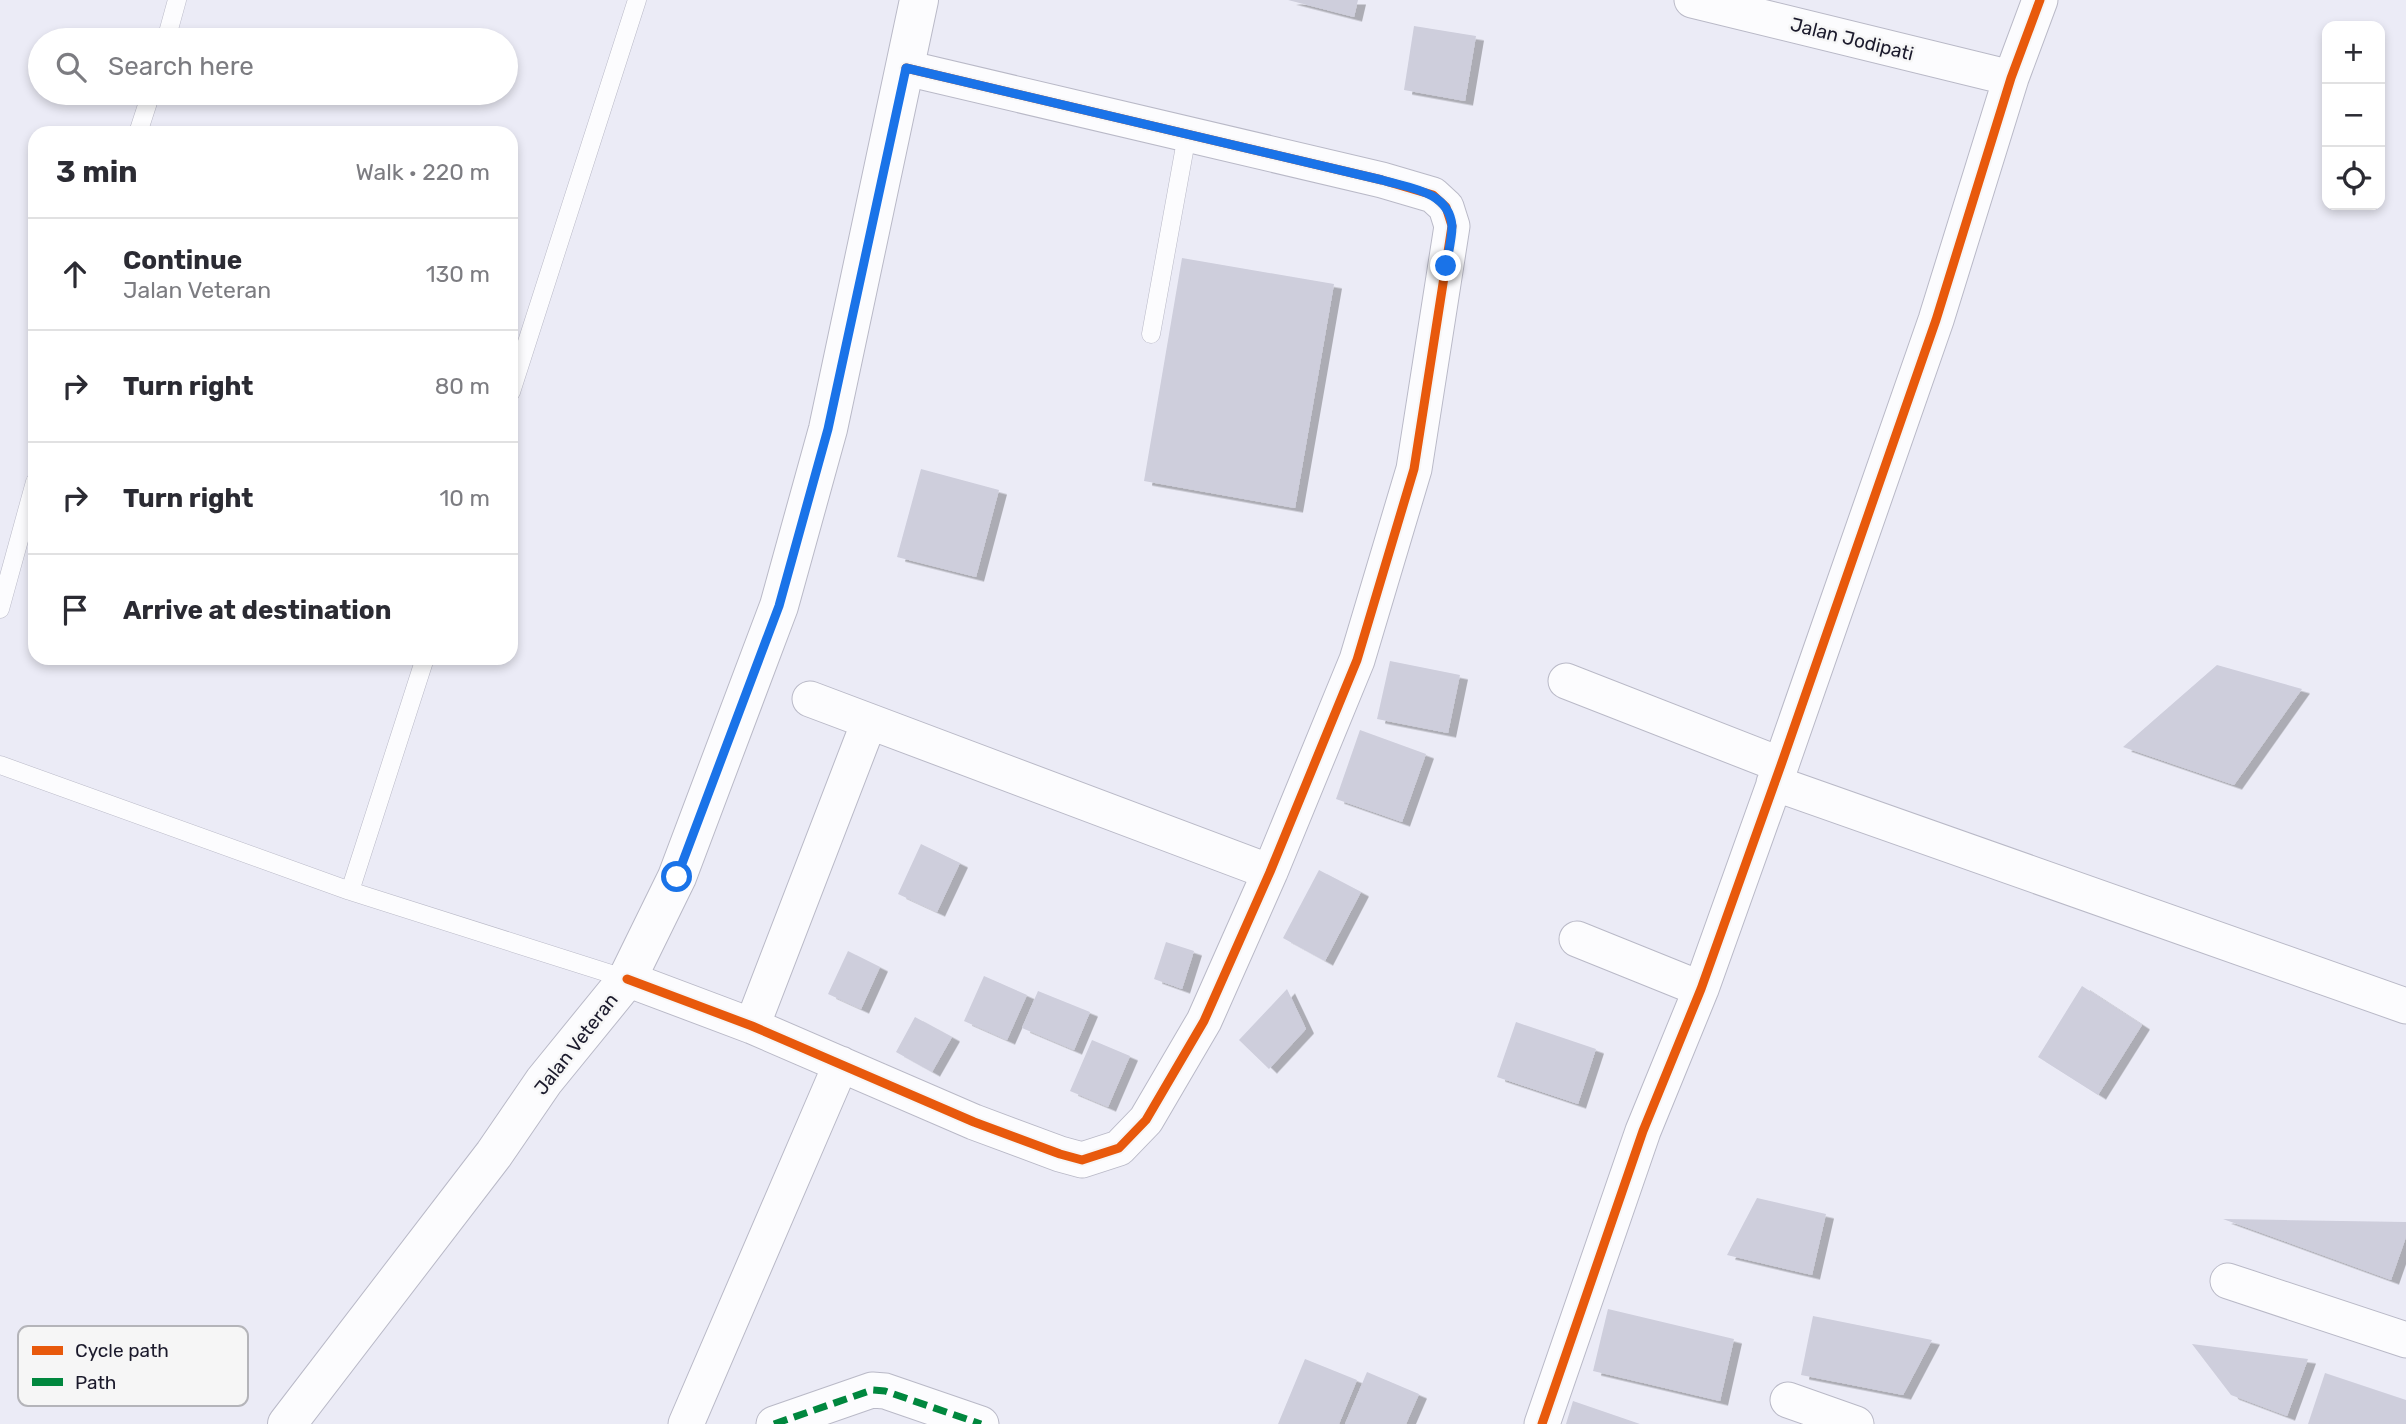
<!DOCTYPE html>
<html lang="en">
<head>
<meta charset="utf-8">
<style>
	:root { --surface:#fff; --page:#f7f7f7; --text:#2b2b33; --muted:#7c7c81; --line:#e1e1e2 }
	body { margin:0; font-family:Rubik,sans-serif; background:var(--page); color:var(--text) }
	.controls { position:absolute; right:21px; top:21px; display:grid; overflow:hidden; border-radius:14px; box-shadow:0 4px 10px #0003 }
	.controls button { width:63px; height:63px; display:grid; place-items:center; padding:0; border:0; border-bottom:2px solid var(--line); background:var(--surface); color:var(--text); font:35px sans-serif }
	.stop { position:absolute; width:21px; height:21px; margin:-16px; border:5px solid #1a73e8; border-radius:50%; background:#fff }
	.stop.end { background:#1a73e8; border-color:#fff; box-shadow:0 2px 7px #0008 }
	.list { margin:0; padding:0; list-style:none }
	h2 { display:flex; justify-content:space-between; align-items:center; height:91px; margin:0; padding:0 28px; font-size:30px }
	h2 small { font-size:23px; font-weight:400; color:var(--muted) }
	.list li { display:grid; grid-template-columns:46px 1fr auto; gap:21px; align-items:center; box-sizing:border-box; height:112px; padding:0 28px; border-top:2px solid var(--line) }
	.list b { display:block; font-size:26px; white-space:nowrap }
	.list p { margin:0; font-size:23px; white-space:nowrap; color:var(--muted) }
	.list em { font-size:23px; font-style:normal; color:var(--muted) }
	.icon { flex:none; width:38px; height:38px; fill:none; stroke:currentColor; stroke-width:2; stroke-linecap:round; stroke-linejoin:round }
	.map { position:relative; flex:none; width:2406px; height:1424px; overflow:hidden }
	.search { position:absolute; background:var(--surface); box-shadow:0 4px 10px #0003; left:28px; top:28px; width:490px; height:77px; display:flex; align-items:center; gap:18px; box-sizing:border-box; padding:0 24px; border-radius:38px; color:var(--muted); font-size:26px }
	.panel { position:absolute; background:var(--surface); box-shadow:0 4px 10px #0003; left:28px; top:126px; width:490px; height:539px; border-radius:21px }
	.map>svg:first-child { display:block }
	.building { fill:#cecedc; filter:url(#shadow) }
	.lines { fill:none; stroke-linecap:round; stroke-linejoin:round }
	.lane-casing { stroke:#b9b9c7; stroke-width:19 }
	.street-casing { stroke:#b9b9c7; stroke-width:37 }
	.primary-casing { stroke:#b9b9c7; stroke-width:40 }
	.lane { stroke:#fcfcfe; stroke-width:18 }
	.street { stroke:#fcfcfe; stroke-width:35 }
	.primary { stroke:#fcfcfe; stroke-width:38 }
	.quiet { stroke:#00873e; stroke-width:7; stroke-dasharray:14 7; stroke-linecap:butt }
	.cycleway-casing { stroke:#f6f6f6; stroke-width:13 }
	.cycleway { stroke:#e8590c; stroke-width:9 }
	.route { stroke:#1a73e8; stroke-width:9 }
	.labels { text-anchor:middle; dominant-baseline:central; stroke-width:5; stroke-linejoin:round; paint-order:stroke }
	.street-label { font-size:19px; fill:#1b1a2c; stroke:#f6f6f6 }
	.key { fill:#f6f6f6; stroke:#b4b4b9; stroke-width:2 }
	.key-label { font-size:19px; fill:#1b1a2c }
</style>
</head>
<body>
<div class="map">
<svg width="2406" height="1424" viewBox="0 0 2406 1424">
	<defs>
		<filter id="shadow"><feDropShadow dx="8" dy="4.5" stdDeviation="0" flood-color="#0004"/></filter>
	</defs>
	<rect width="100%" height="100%" fill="#ebebf6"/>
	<!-- building -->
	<path class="building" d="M1288 0H1358L1354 17Z
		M1414 26 1476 36 1465 101 1404 90Z
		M1182 258 1334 284 1295 508 1144 481Z
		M921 469 999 490 976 577 897 557Z
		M1390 661 1460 675 1448 733 1377 719Z
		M2217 665 2302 689 2234 785 2123 747Z
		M1360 730 1426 754 1402 822 1336 799Z
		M921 844 960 863 937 912 898 894Z
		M1319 870 1361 892 1325 961 1283 938Z
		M1166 942 1194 951 1182 989 1154 979Z
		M848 951 880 967 861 1009 828 994Z
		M984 976 1027 995 1007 1040 964 1021Z
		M2082 986 2142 1025 2098 1095 2038 1057Z
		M1287 989 1306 1029 1269 1069 1239 1040Z
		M1038 991 1090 1012 1074 1050 1022 1028Z
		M915 1017 952 1037 932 1072 896 1052Z
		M1516 1022 1596 1049 1578 1104 1497 1077Z
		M1092 1040 1130 1056 1108 1107 1070 1091Z
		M1757 1198 1826 1214 1812 1275 1727 1255Z
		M2223 1219 2406 1222V1237L2391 1280Z
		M1608 1309 1734 1339 1720 1401 1593 1371Z
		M1813 1316 1932 1340 1903 1395 1801 1375Z
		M2192 1344 2308 1359 2287 1416 2231 1395Z
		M1305 1359 1357 1380 1339 1424H1278Z
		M1367 1372 1419 1394 1406 1424H1345Z
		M2325 1373 2406 1400V1424H2308Z
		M1573 1401 1640 1424H1566Z"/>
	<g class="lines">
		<!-- lane casing -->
		<g class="lane-casing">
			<path id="lane" d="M166 40 177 0
				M138 133 151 93
				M1151 334 1187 135
				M511 392 637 0
				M0 609 35 482
				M0 765 350 891 627 979
				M350 891 425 658"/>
		</g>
		<!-- street casing -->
		<g class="street-casing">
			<path id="street" d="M1692 0 2011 78
				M1566 681 1781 765
				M810 699 1270 872
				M1774 783 2406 1006
				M1577 939 1701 989
				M627 979 752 1026 974 1122 1060 1154 1082 1160 1119 1148 1146 1120 1204 1021 1270 872 1357 660 1414 469 1452 226 1446 207 1433 195 1382 180 906 68
				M752 1026 869 722
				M2228 1281 2406 1340
				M1788 1400 1856 1424
				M686 1424 841 1064
				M774 1424 872 1390 885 1391 981 1424
				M1542 1424 1643 1131 1701 989 1781 765 1936 320 2011 78 2040 0"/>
		</g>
		<!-- primary casing -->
		<g class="primary-casing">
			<path id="primary" d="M287 1424 494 1154 544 1081 627 979 677 877 779 606 828 429 919 0"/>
		</g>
		<!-- lane -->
		<use href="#lane" class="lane"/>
		<!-- street -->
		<use href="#street" class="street"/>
		<!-- primary -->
		<use href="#primary" class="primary"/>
		<!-- quiet -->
		<path class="quiet" d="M774 1424 872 1390 885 1391 981 1424"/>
		<!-- cycleway casing -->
		<g class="cycleway-casing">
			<path id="cycleway" d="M627 979 752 1026 974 1122 1060 1154 1082 1160 1119 1148 1146 1120 1204 1021 1270 872 1357 660 1414 469 1452 226 1446 207 1433 195 1382 180 906 68
				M1542 1424 1643 1131 1701 989 1781 765 1936 320 2011 78 2040 0"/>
		</g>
		<!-- cycleway -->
		<use href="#cycleway" class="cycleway"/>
	</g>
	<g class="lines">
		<!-- route -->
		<path class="route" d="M677 877 779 606 828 429 906 68 1382 180C1409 188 1449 191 1452 226 1452 239 1448 254 1446 266"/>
	</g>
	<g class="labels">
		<!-- street labels -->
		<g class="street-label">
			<text transform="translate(1852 39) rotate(14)">Jalan Jodipati</text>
			<text transform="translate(576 1044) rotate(-52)">Jalan Veteran</text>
		</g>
	</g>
	<!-- legend -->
	<rect x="18" y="1326" width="230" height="80" rx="10" class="key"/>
	<rect x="32" y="1346" width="31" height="9" fill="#e8590c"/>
	<rect x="32" y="1378" width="31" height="8" fill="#00873e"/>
	<g class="key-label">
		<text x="75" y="1357">Cycle path</text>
		<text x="75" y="1389">Path</text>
	</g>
</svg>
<div class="controls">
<button>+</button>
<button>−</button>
<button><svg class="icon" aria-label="locate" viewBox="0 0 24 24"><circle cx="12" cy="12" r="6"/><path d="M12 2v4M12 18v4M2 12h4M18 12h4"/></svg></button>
</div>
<div class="stop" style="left:677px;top:877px"></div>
<div class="stop end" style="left:1446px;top:266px"></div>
<div class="search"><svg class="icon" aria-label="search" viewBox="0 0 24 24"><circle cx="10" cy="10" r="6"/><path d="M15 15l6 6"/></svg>Search here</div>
<section class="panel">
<h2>3 min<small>Walk · 220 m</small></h2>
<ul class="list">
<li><svg class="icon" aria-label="ahead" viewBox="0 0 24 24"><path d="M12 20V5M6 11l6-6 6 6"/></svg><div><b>Continue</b><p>Jalan Veteran</p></div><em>130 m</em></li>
<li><svg class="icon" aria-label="right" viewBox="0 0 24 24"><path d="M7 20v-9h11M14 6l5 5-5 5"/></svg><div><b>Turn right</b></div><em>80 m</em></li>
<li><svg class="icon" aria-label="right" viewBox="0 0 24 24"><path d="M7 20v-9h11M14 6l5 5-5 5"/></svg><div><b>Turn right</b></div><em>10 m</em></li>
<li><svg class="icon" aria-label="arrive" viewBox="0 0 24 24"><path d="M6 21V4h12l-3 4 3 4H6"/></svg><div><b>Arrive at destination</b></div></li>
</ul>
</section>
</div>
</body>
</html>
